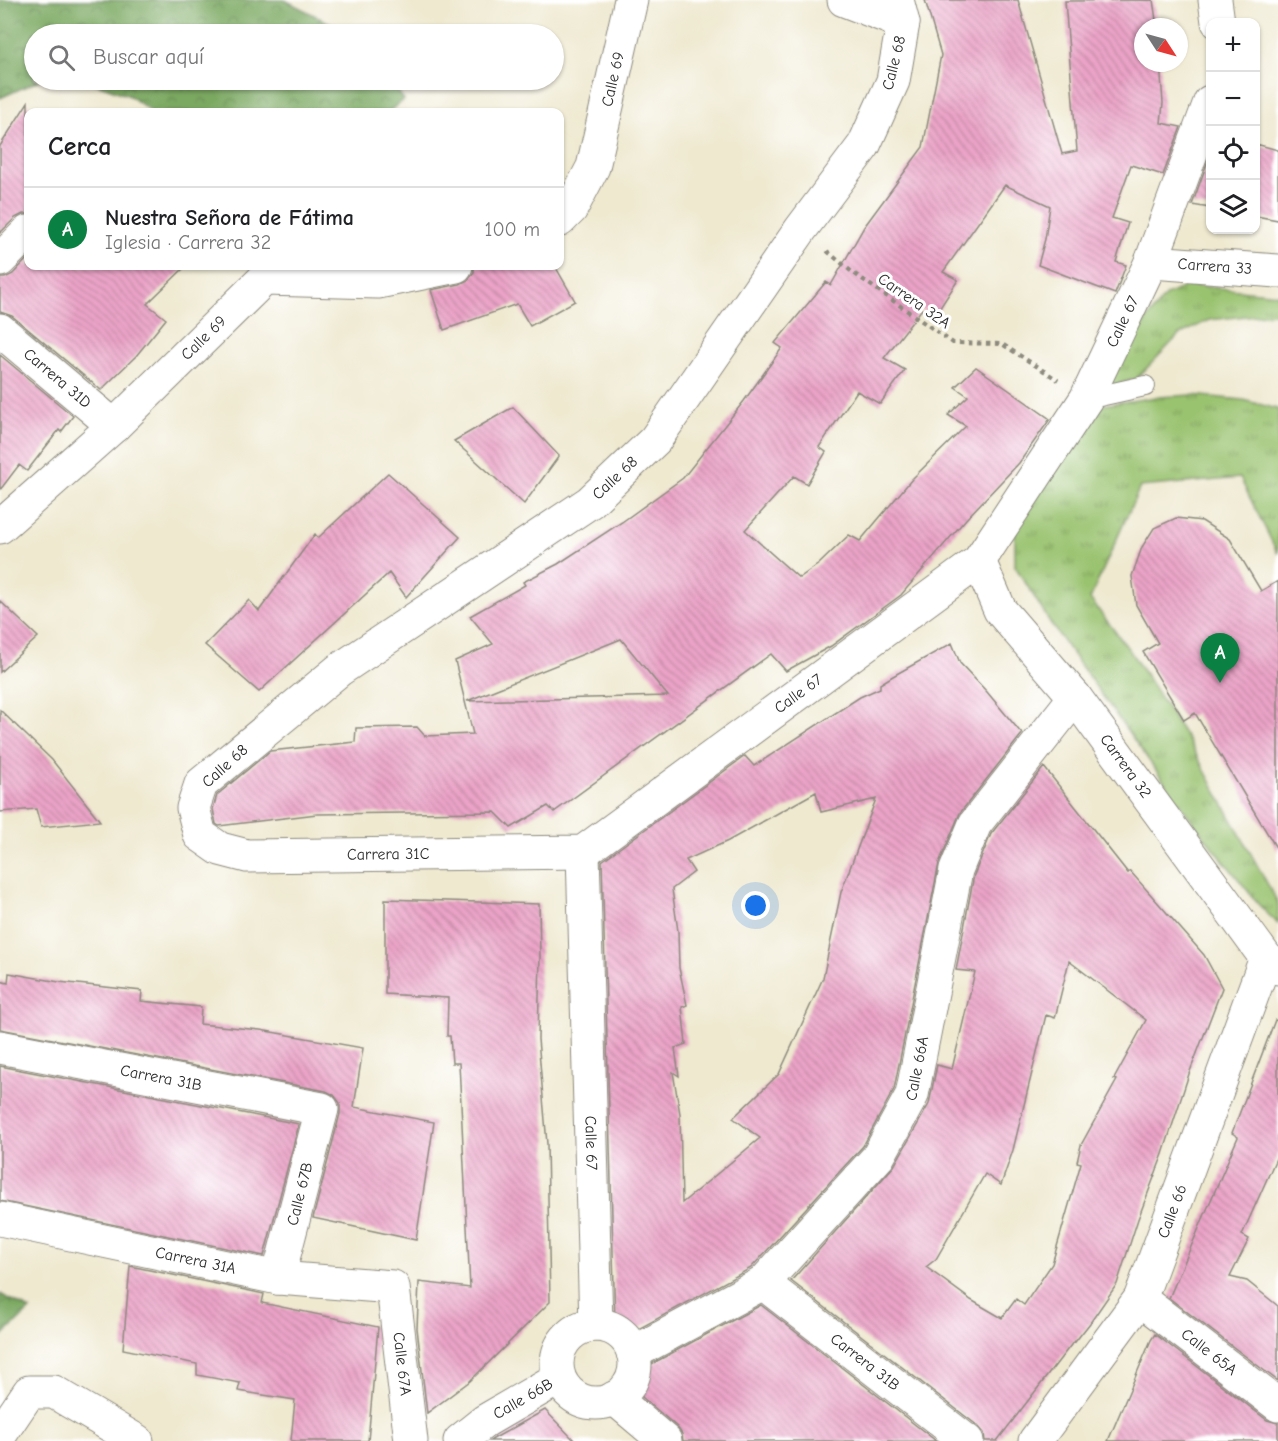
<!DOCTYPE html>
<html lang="es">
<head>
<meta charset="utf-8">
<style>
	:root { --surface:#fff; --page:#f6f6f6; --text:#202124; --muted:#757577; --line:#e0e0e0; --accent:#0b8043 }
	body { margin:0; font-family:"Comic Neue",sans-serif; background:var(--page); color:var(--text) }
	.controls { position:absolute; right:18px; top:18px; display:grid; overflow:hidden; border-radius:12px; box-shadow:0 2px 4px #0004 }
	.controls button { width:54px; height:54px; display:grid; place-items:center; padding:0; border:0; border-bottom:2px solid var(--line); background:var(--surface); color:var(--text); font:30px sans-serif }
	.compass { position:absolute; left:1134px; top:18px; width:54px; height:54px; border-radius:50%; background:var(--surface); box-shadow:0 2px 4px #0004; rotate:126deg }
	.you { position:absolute; left:756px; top:906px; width:21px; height:21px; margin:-15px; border:4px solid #fff; border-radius:50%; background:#1a73e8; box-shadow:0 0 0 9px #1a73e833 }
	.badge { display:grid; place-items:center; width:39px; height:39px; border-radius:50%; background:var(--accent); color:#fff; font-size:20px; font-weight:700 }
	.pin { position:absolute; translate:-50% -50px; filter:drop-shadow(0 2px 3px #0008) }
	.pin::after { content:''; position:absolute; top:32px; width:21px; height:18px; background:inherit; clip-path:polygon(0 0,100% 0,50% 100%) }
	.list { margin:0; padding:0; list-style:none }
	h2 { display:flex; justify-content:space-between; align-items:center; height:78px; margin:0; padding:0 24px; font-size:26px }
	h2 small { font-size:20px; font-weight:400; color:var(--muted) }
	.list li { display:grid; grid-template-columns:39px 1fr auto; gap:18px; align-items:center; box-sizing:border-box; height:84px; padding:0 24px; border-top:2px solid var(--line) }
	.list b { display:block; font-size:22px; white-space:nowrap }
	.list p { margin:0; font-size:20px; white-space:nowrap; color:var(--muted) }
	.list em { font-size:20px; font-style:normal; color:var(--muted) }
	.icon { flex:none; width:33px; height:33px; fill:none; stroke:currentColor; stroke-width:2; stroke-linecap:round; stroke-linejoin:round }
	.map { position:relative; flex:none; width:1278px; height:1441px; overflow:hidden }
	.search { position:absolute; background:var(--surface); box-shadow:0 2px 4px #0004; left:24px; top:24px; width:540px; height:66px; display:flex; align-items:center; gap:15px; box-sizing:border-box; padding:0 21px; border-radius:33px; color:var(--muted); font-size:22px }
	.panel { position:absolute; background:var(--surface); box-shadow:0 2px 4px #0004; left:24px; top:108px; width:540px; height:162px; border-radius:12px }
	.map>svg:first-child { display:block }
	.grass { fill:url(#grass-tufts); stroke:#62774d; stroke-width:1.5 }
	.forest { fill:url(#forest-crowns); stroke:#536a46; stroke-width:1.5 }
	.building { fill:url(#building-back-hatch); fill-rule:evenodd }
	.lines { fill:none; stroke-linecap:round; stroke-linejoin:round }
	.service-casing { stroke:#8d8a7e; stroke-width:22 }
	.minor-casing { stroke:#8d8a7e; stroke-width:35 }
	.tertiary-casing { stroke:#8d8a7e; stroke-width:35 }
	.path { stroke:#8d8a7e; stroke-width:4; stroke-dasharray:4.5 4.5; stroke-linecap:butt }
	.service { stroke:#fff; stroke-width:20 }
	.minor { stroke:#fff; stroke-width:33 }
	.tertiary { stroke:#fff; stroke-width:33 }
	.labels { text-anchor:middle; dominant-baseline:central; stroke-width:6; stroke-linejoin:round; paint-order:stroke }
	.street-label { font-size:16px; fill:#2b2b2b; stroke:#fff }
</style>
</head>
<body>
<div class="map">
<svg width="1278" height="1441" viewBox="0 0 1278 1441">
	<defs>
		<pattern id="grass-tufts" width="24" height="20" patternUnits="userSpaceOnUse" patternTransform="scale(1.5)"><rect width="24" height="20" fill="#9ac36f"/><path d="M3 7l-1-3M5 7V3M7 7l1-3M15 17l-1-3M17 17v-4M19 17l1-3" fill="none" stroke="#7e9f5b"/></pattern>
		<pattern id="forest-crowns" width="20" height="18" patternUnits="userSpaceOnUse" patternTransform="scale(1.5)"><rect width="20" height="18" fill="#7ba962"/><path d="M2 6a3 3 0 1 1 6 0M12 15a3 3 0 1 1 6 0" fill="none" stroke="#658a51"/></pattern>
		<pattern id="building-back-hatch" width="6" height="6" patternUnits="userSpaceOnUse" patternTransform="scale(1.5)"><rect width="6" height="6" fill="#eca4c8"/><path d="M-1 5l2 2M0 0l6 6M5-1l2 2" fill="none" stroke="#bf86a3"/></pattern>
	</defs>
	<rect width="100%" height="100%" fill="#fff"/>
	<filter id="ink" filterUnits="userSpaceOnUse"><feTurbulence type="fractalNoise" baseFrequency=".0167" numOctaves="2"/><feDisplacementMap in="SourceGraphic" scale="12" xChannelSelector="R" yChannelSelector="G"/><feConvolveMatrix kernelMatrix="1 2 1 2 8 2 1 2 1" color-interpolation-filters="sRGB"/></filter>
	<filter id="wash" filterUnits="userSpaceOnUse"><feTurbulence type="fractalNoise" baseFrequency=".008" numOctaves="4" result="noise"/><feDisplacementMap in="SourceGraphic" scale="24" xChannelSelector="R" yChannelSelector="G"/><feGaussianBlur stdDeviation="1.35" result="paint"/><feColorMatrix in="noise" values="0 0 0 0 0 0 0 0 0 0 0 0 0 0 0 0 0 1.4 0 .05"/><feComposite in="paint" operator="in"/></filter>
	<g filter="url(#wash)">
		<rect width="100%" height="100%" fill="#efe9d0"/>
		<!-- grass -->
		<path class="grass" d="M1189 285 1278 294V314L1274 313 1209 320 1179 335 1136 379 1100 389 1134 335 1166 295Z
			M1192 395 1243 400 1278 409V554L1240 478 1140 487 1090 599 1130 651 1188 740 1278 903V924L1259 905 1196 826 1053 627 1015 566V531L1081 421 1103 405 1157 397Z"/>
		<!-- forest -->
		<path class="forest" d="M0 0H285L334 25 344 34H34V80H40L0 98Z
			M86 80H390L404 100 388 112H152L130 96Z
			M0 1294 30 1310 0 1338Z"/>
		<g id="blocks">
			<!-- building -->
			<path class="building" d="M925 0H1018L1062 154 1077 151 1065 1 1153 0 1157 27H1143V63H1160L1163 103 1161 123 1181 127 1163 175 1131 165 1112 218 1128 223 1116 262 1126 265 1115 294 1038 265 1045 239 1050 206 1005 185 943 272 958 280 934 317 922 309 884 358 905 370 880 404 857 391 819 447 826 452 807 484 794 476 745 530 799 578 819 564 849 535 860 541 912 479 966 426 948 415 968 396 955 387 976 367 1050 419 1019 463 966 519 901 595 831 646 786 671 771 654 554 812 548 806 511 828 495 812 317 814 219 826 216 824 213 809 217 795 270 751 355 742 356 728 417 727 425 736 473 734 455 661 493 644 470 616 525 585 523 582 558 564 622 522 683 478 744 401 782 348 775 343 826 282 831 285 864 227 923 147 941 55ZM621 639 668 696 467 701Z
				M28 102V214H23L15 218 0 233V146Z
				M1256 144 1278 150V220L1256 216Z
				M1210 155V208L1192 205Z
				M28 258V266H186L147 304 166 319 136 356 101 390 12 316 0 312V278H5L13 274Z
				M474 266H555L575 301 530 326 517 304 444 330 431 290 460 284 468 280 474 272Z
				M0 355 73 416 61 432 59 430 27 471 19 465 0 490Z
				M513 407 559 456 524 504 454 441Z
				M388 473 460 537 406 597 389 573 259 692 205 645 249 600 259 611 315 534 318 538Z
				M1176 518 1202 521 1230 539 1261 591 1278 581V851L1195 713 1184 720 1143 652 1158 643 1136 605 1132 576 1142 547 1154 528Z
				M0 601 38 637 0 672Z
				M952 643 960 663 987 692 1022 734 960 813 939 863 894 1089 863 1146 751 1268 631 1333 615 1323 602 861 745 756 754 766 860 697 880 688V684L893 676ZM816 792 821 812 876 799 841 892 823 978 779 1074 733 1118 760 1138 682 1203 680 1114 673 1072 679 1076 675 1048 686 1044 682 1007 687 1005 679 968 678 931 672 889 694 872 686 860 728 841Z
				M0 710 52 760 100 821 41 827 36 809 0 812Z
				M1044 767 1128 873 1130 871 1204 955 1222 988 1189 1074 1163 1154 1138 1219 1117 1284 1090 1323 1075 1342 1074 1341 997 1441H985L984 1433 978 1426 791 1281 894 1166 929 1104 937 1065 952 1069 975 972 956 970 974 875 991 834ZM1069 961 1146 1020 1114 1079 1117 1080 1081 1145 1077 1162 1081 1163 1052 1264 1024 1305 1016 1299 1002 1318 971 1300 926 1267 936 1259 985 1174 1001 1185 1013 1150 1046 1015 1055 1018Z
				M385 899 539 904 540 956 538 1039 547 1144 550 1302 470 1381 427 1413 417 1328 419 1282 470 1288 459 1063H452L450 1036H447L448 998 385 994Z
				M9 973 59 982 142 991 141 1001 201 1007 200 1024 260 1030 363 1048 354 1107 434 1122 416 1240 313 1218 340 1114V1103L334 1095 326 1091 0 1029V981L8 983Z
				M1275 1020 1278 1021V1154L1242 1235 1249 1239 1230 1277 1247 1281 1278 1306V1381L1169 1298 1238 1137 1232 1133Z
				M0 1066 299 1124 264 1256 0 1201Z
				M130 1266 264 1294 262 1303 378 1327 368 1441H291L295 1400 238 1391 240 1383 197 1375V1364L123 1349Z
				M761 1305 936 1441H683L682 1434 677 1427 642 1397 646 1367Z
				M1155 1334 1267 1420 1278 1423V1441H1108L1151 1340Z
				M545 1410 575 1441H490L493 1439Z"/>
		</g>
	</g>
	<g filter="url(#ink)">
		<use href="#blocks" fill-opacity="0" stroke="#8d8a7e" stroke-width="1.5"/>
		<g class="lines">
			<!-- service casing -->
			<g class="service-casing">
				<path id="service" d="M1086 399 1145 386"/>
			</g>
			<!-- minor casing -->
			<g class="minor-casing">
				<g id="minor">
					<path d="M844 0 903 23"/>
					<path id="s1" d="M560 220 571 209 593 167 631 0"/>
					<path d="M0 260 28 232"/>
					<path id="s2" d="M1151 262 1278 271"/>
					<path id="s3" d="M0 330 114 426"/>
					<path id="s4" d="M0 527 114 426 264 279 378 282 456 266"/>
					<path id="s5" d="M583 852 596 1325"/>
					<path id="s6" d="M0 1047 322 1109 278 1278"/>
					<path id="s7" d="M0 1219 278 1278 393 1287 411 1441"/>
					<path id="s8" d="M763 1283 967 1441"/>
					<path id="s9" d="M1140 1299 1278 1405"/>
					<circle cx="596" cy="1364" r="39"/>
					<path id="s10" d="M633 1353 763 1283 878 1157 912 1095 956 870 975 824 1075 697"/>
					<path d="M614 1398 665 1441"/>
					<path d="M0 1435 29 1392H54L137 1441"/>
					<path id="s11" d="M460 1441 485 1421 559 1378"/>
				</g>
			</g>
			<!-- tertiary casing -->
			<g class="tertiary-casing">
				<g id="tertiary">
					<path id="s12" d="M897 0 903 23 893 81 864 145 801 229 655 440 590 502 339 670 201 784 193 808 200 835 220 849 247 856 583 852 979 561 1086 399 1151 262 1210 102"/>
					<path d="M1215 0 1218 22"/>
					<path id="s13" d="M979 561 1000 610 1075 697 1266 958 1278 968"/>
					<path id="s14" d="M1035 1441 1140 1299 1266 958"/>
				</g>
			</g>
			<!-- path -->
			<path class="path" d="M827 251 852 272 953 343 1002 344 1058 380"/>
			<!-- service -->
			<use href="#service" class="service"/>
			<!-- minor -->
			<use href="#minor" class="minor"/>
			<!-- tertiary -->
			<use href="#tertiary" class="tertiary"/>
		</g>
	</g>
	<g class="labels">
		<!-- street labels -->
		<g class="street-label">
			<text transform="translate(894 63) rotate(-76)">Calle 68</text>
			<text stroke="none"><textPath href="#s1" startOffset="153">Calle 69</textPath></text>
			<text stroke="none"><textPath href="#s2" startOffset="64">Carrera 33</textPath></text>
			<text transform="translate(914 301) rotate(35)">Carrera 32A</text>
			<text stroke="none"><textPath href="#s12" startOffset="2298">Calle 67</textPath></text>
			<text stroke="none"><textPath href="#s4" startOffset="278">Calle 69</textPath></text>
			<text stroke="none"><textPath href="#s3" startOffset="75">Carrera 31D</textPath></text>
			<text transform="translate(615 478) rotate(-43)">Calle 68</text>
			<text stroke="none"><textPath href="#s12" startOffset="1794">Calle 67</textPath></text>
			<text transform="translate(225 766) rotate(-42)">Calle 68</text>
			<text stroke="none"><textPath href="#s13" startOffset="254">Carrera 32</textPath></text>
			<text stroke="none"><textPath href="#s12" startOffset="1332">Carrera 31C</textPath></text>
			<text stroke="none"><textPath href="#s10" startOffset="416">Calle 66A</textPath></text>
			<text stroke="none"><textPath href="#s6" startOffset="164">Carrera 31B</textPath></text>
			<text stroke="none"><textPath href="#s5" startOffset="291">Calle 67</textPath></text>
			<text transform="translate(300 1194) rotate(-76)">Calle 67B</text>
			<text stroke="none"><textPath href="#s14" startOffset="270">Calle 66</textPath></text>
			<text stroke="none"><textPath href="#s7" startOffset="200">Carrera 31A</textPath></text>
			<text stroke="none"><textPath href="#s9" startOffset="87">Calle 65A</textPath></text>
			<text stroke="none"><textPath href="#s8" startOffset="129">Carrera 31B</textPath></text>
			<text stroke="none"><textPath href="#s7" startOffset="477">Calle 67A</textPath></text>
			<text stroke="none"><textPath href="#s11" startOffset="76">Calle 66B</textPath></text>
		</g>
	</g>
</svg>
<div class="controls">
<button>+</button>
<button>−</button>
<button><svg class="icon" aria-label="locate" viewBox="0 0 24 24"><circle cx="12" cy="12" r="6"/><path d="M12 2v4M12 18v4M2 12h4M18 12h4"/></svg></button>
<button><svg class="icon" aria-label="layers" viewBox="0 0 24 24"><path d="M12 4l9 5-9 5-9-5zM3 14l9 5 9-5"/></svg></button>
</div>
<svg class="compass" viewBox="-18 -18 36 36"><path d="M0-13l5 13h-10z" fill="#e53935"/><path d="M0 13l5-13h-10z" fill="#757577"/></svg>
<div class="you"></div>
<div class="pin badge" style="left:1220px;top:683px">A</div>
<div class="search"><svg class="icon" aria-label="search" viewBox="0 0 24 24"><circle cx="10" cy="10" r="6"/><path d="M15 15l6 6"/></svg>Buscar aquí</div>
<section class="panel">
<h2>Cerca<small></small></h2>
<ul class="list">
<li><span class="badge">A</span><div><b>Nuestra Señora de Fátima</b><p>Iglesia · Carrera 32</p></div><em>100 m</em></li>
</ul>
</section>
</div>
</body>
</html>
